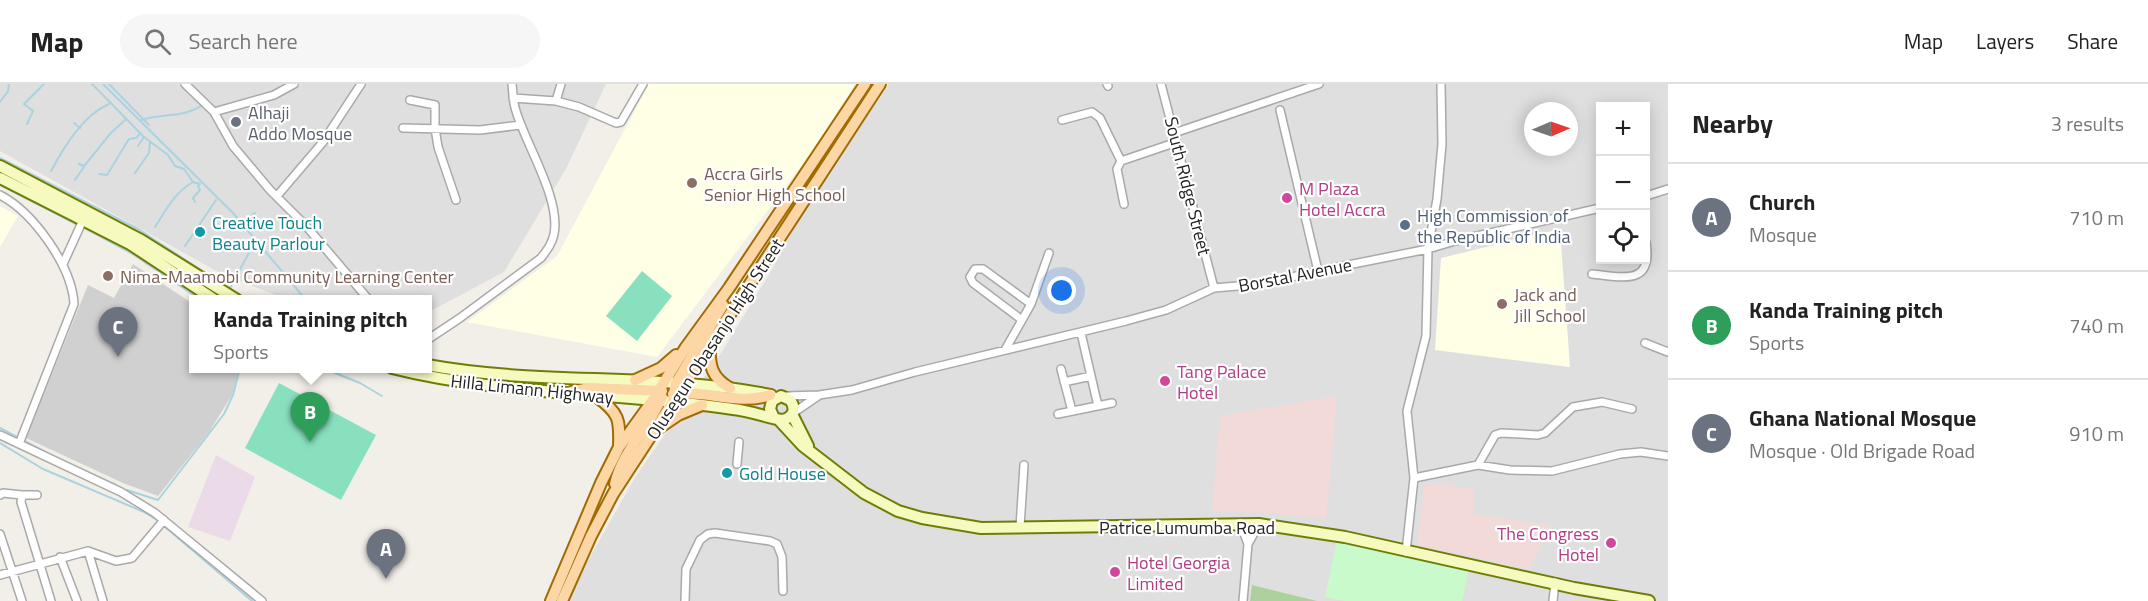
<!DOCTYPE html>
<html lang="en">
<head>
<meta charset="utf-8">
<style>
	:root { --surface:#fff; --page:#f6f6f6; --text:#222; --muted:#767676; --line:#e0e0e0; --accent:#111827 }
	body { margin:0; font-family:"Titillium Web",sans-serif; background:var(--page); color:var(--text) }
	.controls { position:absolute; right:18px; top:18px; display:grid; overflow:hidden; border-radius:0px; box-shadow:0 3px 15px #0003 }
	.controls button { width:54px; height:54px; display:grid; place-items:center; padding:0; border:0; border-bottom:2px solid var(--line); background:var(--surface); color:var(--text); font:30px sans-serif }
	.compass { position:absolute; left:1524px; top:18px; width:54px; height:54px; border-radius:50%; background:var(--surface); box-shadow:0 3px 15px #0003; rotate:88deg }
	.you { position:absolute; left:1062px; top:207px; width:21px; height:21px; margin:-15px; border:4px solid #fff; border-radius:50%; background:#1a73e8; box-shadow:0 0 0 9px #1a73e833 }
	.badge { display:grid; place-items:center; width:39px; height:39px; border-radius:50%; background:var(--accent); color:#fff; font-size:20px; font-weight:700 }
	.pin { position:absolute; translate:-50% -50px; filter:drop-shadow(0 2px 3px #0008) }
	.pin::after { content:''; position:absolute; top:32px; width:21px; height:18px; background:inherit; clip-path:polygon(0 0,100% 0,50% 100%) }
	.popup { position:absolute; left:189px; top:211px; width:243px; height:78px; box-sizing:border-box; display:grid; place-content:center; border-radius:0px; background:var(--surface); filter:drop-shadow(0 2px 4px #0005); font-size:20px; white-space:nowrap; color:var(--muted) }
	.popup b { font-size:22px; color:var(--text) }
	.popup::after { content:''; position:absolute; left:50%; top:100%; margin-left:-12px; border:12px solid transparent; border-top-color:var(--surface) }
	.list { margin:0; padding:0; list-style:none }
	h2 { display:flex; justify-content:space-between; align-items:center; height:78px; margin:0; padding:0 24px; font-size:26px }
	h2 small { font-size:20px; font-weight:400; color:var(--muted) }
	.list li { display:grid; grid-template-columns:39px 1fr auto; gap:18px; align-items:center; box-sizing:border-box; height:108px; padding:0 24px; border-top:2px solid var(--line) }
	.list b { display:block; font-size:22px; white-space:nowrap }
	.list p { margin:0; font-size:20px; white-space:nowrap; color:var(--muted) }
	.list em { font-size:20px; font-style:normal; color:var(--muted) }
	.icon { flex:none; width:33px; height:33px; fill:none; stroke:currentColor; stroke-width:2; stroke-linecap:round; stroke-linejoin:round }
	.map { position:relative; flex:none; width:1668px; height:517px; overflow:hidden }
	header { display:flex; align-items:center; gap:36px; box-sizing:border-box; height:84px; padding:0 30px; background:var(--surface); border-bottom:2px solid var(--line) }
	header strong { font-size:28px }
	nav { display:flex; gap:33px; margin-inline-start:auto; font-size:21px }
	.search { width:420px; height:54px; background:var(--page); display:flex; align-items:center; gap:15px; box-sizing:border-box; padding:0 21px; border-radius:33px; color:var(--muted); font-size:22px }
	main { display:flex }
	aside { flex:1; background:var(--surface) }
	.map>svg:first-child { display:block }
	.residential { fill:#e0dfdf; fill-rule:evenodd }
	.commercial { fill:#f2dad9 }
	.industrial { fill:#ebdbe8 }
	.education { fill:#ffffe5 }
	.religious { fill:#d0d0d0 }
	.forest { fill:#add19e }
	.park { fill:#c8facc }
	.pitch { fill:#88e0be }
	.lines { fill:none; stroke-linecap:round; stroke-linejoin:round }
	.stream { stroke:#aad3df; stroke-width:2 }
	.street-casing { stroke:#a9a9a9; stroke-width:10 }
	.secondary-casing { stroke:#707d05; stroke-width:14 }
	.primary-casing { stroke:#a06b00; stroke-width:14 }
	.street { stroke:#fff; stroke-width:7 }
	.secondary { stroke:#f7fabf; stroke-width:10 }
	.primary { stroke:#fcd6a4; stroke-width:10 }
	.worship-dot { fill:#6b7280; stroke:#fff; stroke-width:2 }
	.education-dot { fill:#8d6e63; stroke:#fff; stroke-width:2 }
	.hotel-dot { fill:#d1479c; stroke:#fff; stroke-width:2 }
	.service-dot { fill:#5c6f8a; stroke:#fff; stroke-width:2 }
	.culture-dot { fill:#0f9aa8; stroke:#fff; stroke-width:2 }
	.labels { text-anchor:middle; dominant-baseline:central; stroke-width:4.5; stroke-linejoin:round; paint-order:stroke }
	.worship-label { font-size:18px; fill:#5b616d; stroke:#fff; text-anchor:start }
	.education-label { font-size:18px; fill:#785e54; stroke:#fff; text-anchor:start }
	.street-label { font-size:18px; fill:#222; stroke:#fff }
	.hotel-label { font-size:18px; fill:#b23c85; stroke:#fff; text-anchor:start }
	.service-label { font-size:18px; fill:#4e5e75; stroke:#fff; text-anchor:start }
	.culture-label { font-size:18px; fill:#0d838f; stroke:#fff; text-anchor:start }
</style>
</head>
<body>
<header>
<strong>Map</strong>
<div class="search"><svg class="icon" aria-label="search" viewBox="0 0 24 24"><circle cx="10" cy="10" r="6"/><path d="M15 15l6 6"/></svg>Search here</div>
<nav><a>Map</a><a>Layers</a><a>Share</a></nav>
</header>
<main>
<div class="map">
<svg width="1668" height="517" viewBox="0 0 1668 517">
	<rect width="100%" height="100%" fill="#f2efe9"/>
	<!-- residential -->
	<path class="residential" d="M0 0H606L566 85 504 188 427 229V216L286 215 222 190 0 67Z
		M889 0H1668V517H568L574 501 636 392 721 269 770 189 799 135ZM1600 22H1646V176H1600ZM1533 27H1569V63H1533Z"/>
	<!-- commercial -->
	<path class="commercial" d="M1337 312 1326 435 1269 429 1212 428 1220 332Z
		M1425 399 1474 405 1473 430 1550 441 1529 485 1417 461Z"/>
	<!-- industrial -->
	<path class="industrial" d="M216 371 255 393 230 457 188 443Z"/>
	<!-- education -->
	<path class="education" d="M649 0H855L817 61 657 273 467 238 557 172Z
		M0 122 18 132 0 163Z
		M1560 145 1570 283 1435 266 1441 174Z"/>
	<!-- religious -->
	<path class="religious" d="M133 180 193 220V284L239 285 232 311 209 348 158 412 123 399 26 354 88 201 114 214Z"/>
	<!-- forest -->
	<path class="forest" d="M1252 501 1317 517H1250Z"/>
	<!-- park -->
	<path class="park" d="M1337 455 1469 485 1462 517H1345L1325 513Z"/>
	<!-- pitch -->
	<path class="pitch" d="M642 187 672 212 637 257 606 232Z
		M279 299 376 351 341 416 245 364Z"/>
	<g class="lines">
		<!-- stream -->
		<path class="stream" d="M92 0 144 53 168 71 175 82 184 85 193 98 200 100 198 102 200 106 193 114 195 118
			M103 0 233 129 306 216
			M109 0 149 41
			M0 18 8 7 9 0
			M141 36C161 29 185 34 202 21
			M74 39 80 44
			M27 40 33 27 24 20 44 0
			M138 62 144 53
			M0 74 138 145 247 216
			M79 80 83 82 85 81 110 50 126 35
			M51 87C64 63 83 31 109 20
			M135 89 149 69 150 58
			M99 90 107 91 129 55 136 54 141 49
			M75 96 84 83
			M0 101 78 141
			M242 138 255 129
			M83 143 131 169 201 216
			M155 143C166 126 175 108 193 98
			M185 162 216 116
			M230 204 250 167
			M272 216V214
			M323 284 360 299 382 312
			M0 344 55 373 116 401
			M0 359 43 385 144 428 157 436
			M127 406 158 416 224 330 233 311 240 284
			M164 442 252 517"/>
		<!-- street casing -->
		<g class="street-casing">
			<path id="street" d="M185 0 214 28 233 62 270 106 307 143 369 216
				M1107 0 1108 2
				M1161 0 1214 204
				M513 14 556 17 579 23 616 39 621 38 643 0
				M410 16 435 21V44L438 63 456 116
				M556 17 561 0
				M1280 26 1318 187
				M214 28 274 11 294 0
				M1062 36 1092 28 1100 34 1121 77 1117 85 1124 120
				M403 44 480 46 521 41
				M1174 49 1319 0
				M1121 77 1177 58
				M0 111C33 128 72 182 74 220L19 360
				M277 112 323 58 361 0
				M1646 112 1668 105
				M63 180 83 136
				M1592 190C1624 193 1653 202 1646 158
				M1022 236 973 199 970 193 975 185H983L1031 220
				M1081 249 1098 322
				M427 256 460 234 541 174C547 166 552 160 554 150 561 115 526 61 516 27 513 19 513 9 512 0
				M1645 259 1668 268
				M1005 266 1031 220 1049 169
				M1061 285 1072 327
				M1064 298 1091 292
				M787 312 819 311 852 306 915 288 1126 237 1166 226 1214 204 1261 200 1318 187 1428 165 1455 157 1600 124
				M793 329 818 312
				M1058 330 1112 319
				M0 351 121 408 155 429 262 517
				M737 380 739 358
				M1478 381 1495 351 1501 349 1538 351 1545 349 1573 323 1602 318 1632 325
				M1414 394 1478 381 1510 386 1552 387 1620 370 1641 368 1668 372
				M0 411 3 409 22 411
				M37 411H22L21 418 51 517
				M1240 439 1248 460
				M1020 443 1024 381
				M0 450 22 517
				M88 467 103 517
				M1406 468 1414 394 1407 327 1426 252 1428 165 1437 115 1442 60 1441 0
				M60 473 77 517
				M0 491 88 467 116 477 132 474 164 436
				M685 517 686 485 700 456 708 450 715 449 770 457 777 460 782 473 783 507
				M1243 517 1248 460 1259 440
				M1553 517 1555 498"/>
		</g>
		<!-- secondary casing -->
		<g class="secondary-casing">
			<path id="secondary" d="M0 82 141 156 237 216
				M0 94 130 160 215 216
				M427 281C541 302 658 288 771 311
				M392 284C503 312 620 308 733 325 750 327 766 333 782 336 793 334 797 325 790 316L781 312 772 317 770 325 774 334
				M792 330 808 362
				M779 336 803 362 864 409 898 427 922 434 981 444 1259 440 1345 453 1574 504 1649 517"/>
		</g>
		<!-- primary casing -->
		<g class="primary-casing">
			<path id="primary" d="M710 262C709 282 712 294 730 304
				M635 296 661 284 676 271
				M571 308 589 304 662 307
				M673 310C705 305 739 322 770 311
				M597 313C619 329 620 335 619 362
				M673 315 676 299 723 221
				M659 344 678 331 702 321
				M615 400C622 368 649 343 662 313
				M551 517 601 399 619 363 653 316 686 263 729 204 865 0
				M562 517 591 452 613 410 880 0"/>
		</g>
		<!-- street -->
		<use href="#street" class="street"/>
		<!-- secondary -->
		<use href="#secondary" class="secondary"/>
		<!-- primary -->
		<use href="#primary" class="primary"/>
	</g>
	<!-- markers -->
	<circle class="worship-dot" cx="236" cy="38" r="6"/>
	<g class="education-dot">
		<circle cx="692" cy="99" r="6"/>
		<circle cx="108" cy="192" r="6"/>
		<circle cx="1502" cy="220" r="6"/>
	</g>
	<g class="hotel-dot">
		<circle cx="1287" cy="114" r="6"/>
		<circle cx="1165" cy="297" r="6"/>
		<circle cx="1611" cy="459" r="6"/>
		<circle cx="1115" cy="488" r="6"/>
	</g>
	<circle class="service-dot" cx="1405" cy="141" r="6"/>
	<g class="culture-dot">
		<circle cx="200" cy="148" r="6"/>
		<circle cx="727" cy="389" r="6"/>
	</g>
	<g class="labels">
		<!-- worship labels -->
		<g class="worship-label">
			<text x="248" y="28">Alhaji<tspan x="248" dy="21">Addo Mosque</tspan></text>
		</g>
		<!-- education labels -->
		<g class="education-label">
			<text x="704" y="89">Accra Girls<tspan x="704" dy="21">Senior High School</tspan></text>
			<text x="120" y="192">Nima-Maamobi Community Learning Center</text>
			<text x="1514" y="210">Jack and<tspan x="1514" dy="21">Jill School</tspan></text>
		</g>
		<!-- street labels -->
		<g class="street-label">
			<text transform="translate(1188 102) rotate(76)">South Ridge Street</text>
			<text transform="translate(1295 191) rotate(-11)">Borstal Avenue</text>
			<text transform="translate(715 255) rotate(-57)">Olusegun Obasanjo High Street</text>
			<text transform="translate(532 305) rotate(6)">Hilla Limann Highway</text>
			<text x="1187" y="443">Patrice Lumumba Road</text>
		</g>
		<!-- hotel labels -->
		<g class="hotel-label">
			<text x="1299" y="104">M Plaza<tspan x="1299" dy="21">Hotel Accra</tspan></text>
			<text x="1177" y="287">Tang Palace<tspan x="1177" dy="21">Hotel</tspan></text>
			<text x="1599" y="449" text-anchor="end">The Congress<tspan x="1599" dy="21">Hotel</tspan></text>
			<text x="1127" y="478">Hotel Georgia<tspan x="1127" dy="21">Limited</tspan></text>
		</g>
		<!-- service labels -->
		<g class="service-label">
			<text x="1417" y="131">High Commission of<tspan x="1417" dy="21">the Republic of India</tspan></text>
		</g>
		<!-- culture labels -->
		<g class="culture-label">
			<text x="212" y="138">Creative Touch<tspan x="212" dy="21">Beauty Parlour</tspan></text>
			<text x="739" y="389">Gold House</text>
		</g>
	</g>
</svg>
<div class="controls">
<button>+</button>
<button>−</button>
<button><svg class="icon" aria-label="locate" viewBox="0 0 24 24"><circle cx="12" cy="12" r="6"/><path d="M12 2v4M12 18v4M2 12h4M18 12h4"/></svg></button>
</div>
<svg class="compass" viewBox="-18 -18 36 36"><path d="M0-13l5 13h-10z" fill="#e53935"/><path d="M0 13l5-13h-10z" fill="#767676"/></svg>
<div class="you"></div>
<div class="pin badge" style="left:386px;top:495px;background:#6b7280">A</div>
<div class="pin badge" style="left:310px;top:358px;background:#2e9e5b">B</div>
<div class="popup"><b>Kanda Training pitch</b>Sports</div>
<div class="pin badge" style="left:118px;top:273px;background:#6b7280">C</div>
</div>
<aside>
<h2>Nearby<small>3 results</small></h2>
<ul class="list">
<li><span class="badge" style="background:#6b7280">A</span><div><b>Church</b><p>Mosque</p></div><em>710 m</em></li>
<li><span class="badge" style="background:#2e9e5b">B</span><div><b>Kanda Training pitch</b><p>Sports</p></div><em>740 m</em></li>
<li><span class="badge" style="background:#6b7280">C</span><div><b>Ghana National Mosque</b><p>Mosque · Old Brigade Road</p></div><em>910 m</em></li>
</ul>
</aside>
</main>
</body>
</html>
